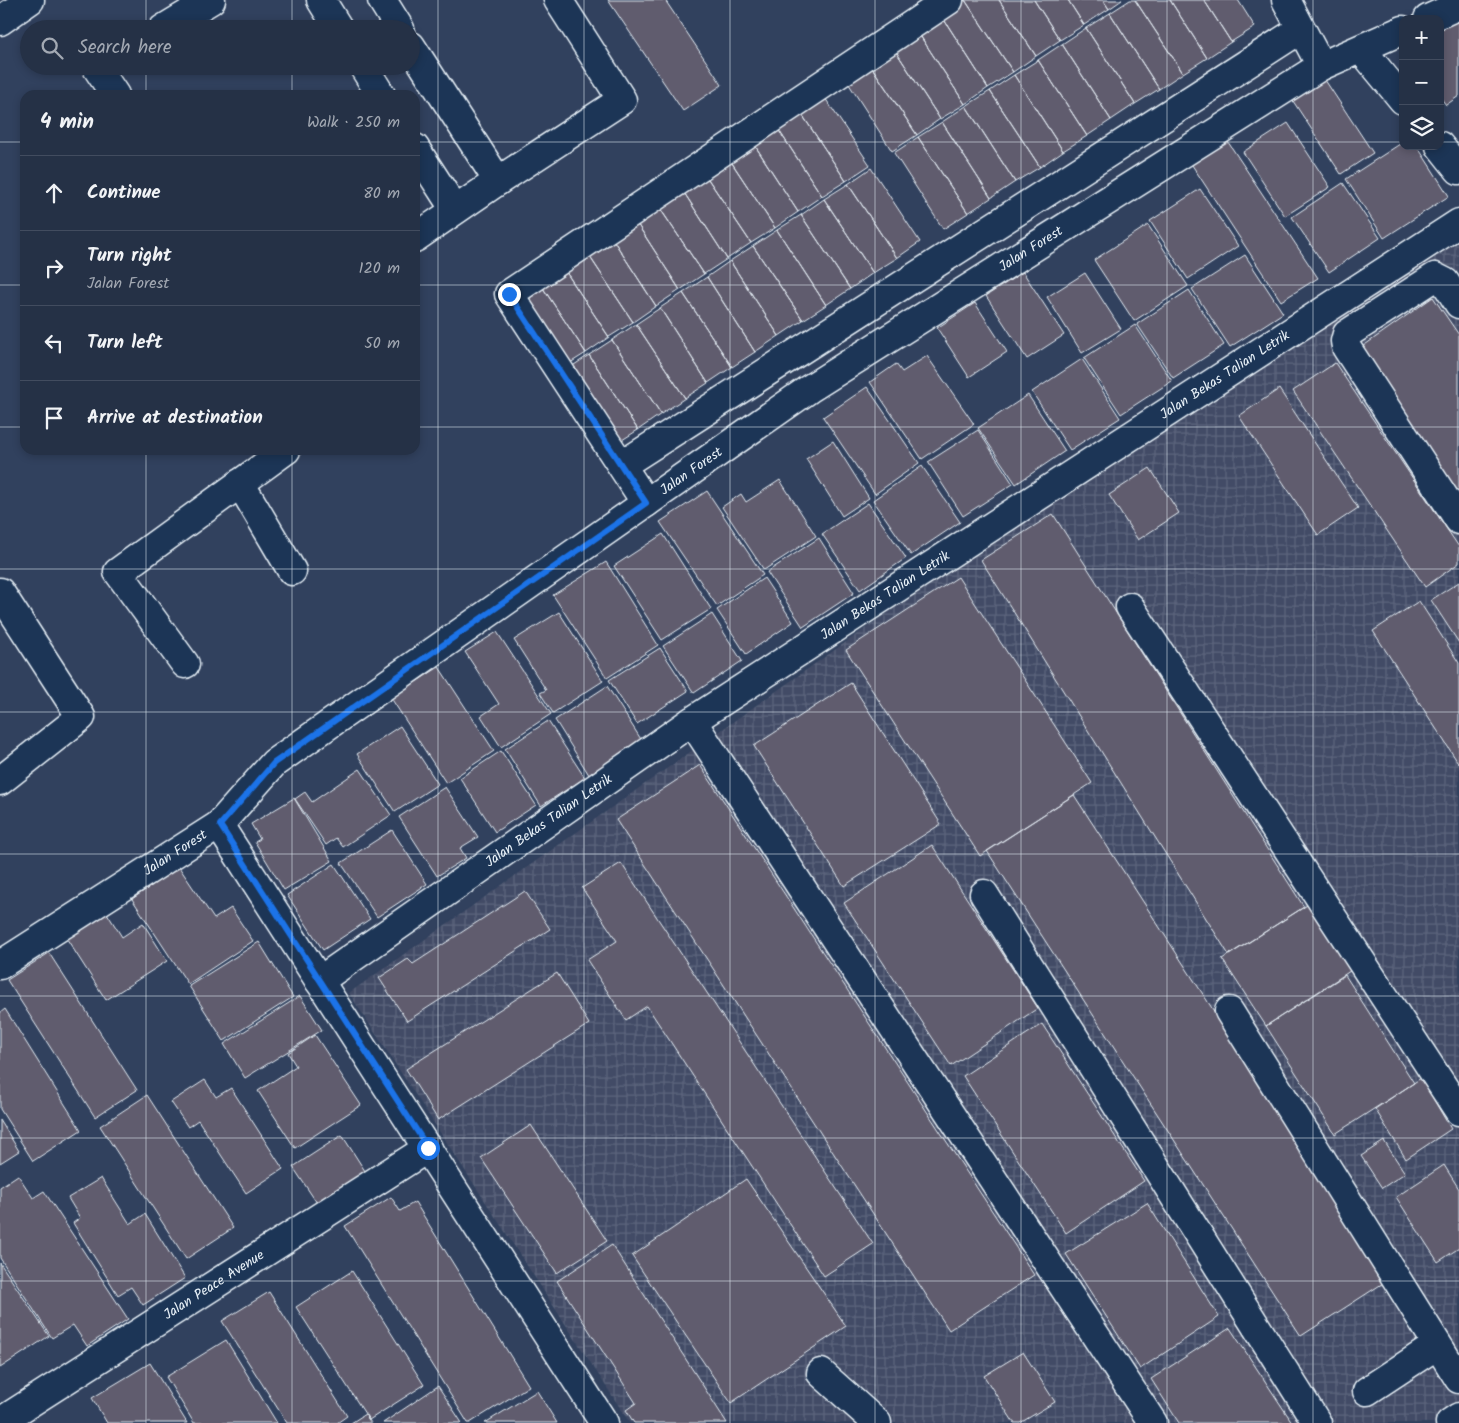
<!DOCTYPE html>
<html lang="en">
<head>
<meta charset="utf-8">
<style>
	:root { --surface:#253146; --page:#2d394d; --text:#f1f3f6; --muted:#a3a9b3; --line:#424c5f }
	body { margin:0; font-family:Kalam,sans-serif; background:var(--page); color:var(--text) }
	.controls { position:absolute; right:15px; top:15px; display:grid; overflow:hidden; border-radius:10px; box-shadow:0 2px 8px #0003 }
	.controls button { width:45px; height:45px; display:grid; place-items:center; padding:0; border:0; border-bottom:1px solid var(--line); background:var(--surface); color:var(--text); font:25px sans-serif }
	.stop { position:absolute; width:15px; height:15px; margin:-11px; border:4px solid #1a73e8; border-radius:50%; background:#fff }
	.stop.end { background:#1a73e8; border-color:#fff; box-shadow:0 1px 5px #0008 }
	.list { margin:0; padding:0; list-style:none }
	h2 { display:flex; justify-content:space-between; align-items:center; height:65px; margin:0; padding:0 20px; font-size:21px }
	h2 small { font-size:16px; font-weight:400; color:var(--muted) }
	.list li { display:grid; grid-template-columns:32px 1fr auto; gap:15px; align-items:center; box-sizing:border-box; height:75px; padding:0 20px; border-top:1px solid var(--line) }
	.list b { display:block; font-size:19px; white-space:nowrap }
	.list p { margin:0; font-size:16px; white-space:nowrap; color:var(--muted) }
	.list em { font-size:16px; font-style:normal; color:var(--muted) }
	.icon { flex:none; width:28px; height:28px; fill:none; stroke:currentColor; stroke-width:2; stroke-linecap:round; stroke-linejoin:round }
	.map { position:relative; flex:none; width:1459px; height:1423px; overflow:hidden }
	.search { position:absolute; background:var(--surface); box-shadow:0 2px 8px #0003; left:20px; top:20px; width:400px; height:55px; display:flex; align-items:center; gap:12px; box-sizing:border-box; padding:0 18px; border-radius:28px; color:var(--muted); font-size:19px }
	.panel { position:absolute; background:var(--surface); box-shadow:0 2px 8px #0003; left:20px; top:90px; width:400px; height:365px; border-radius:15px }
	.map>svg:first-child { display:block }
	.industrial { fill:url(#industrial-grid) }
	.building { fill:#615c6e; stroke:#e8f1f8 }
	.lines { fill:none; stroke-linecap:round; stroke-linejoin:round }
	.minor-casing { stroke:#e8f1f8; stroke-width:31 }
	.minor { stroke:#1d3557; stroke-width:28 }
	.route { stroke:#1a73e8; stroke-width:6 }
	.grid { fill:none; stroke:#e8f1f8; stroke-width:1; stroke-opacity:0.55 }
	.labels { text-anchor:middle; dominant-baseline:central; stroke-width:4; stroke-linejoin:round; paint-order:stroke }
	.street-label { font-size:14px; fill:#e8f1f8; stroke:#1d3557 }
</style>
</head>
<body>
<div class="map">
<svg width="1459" height="1423" viewBox="0 0 1459 1423">
	<defs>
		<pattern id="industrial-grid" width="8" height="8" patternUnits="userSpaceOnUse" patternTransform="scale(1.25)"><rect width="8" height="8" fill="#424c66"/><path d="M0 4h8M4 0v8" fill="none" stroke="#5d667d"/></pattern>
	</defs>
	<rect width="100%" height="100%" fill="#31415e"/>
	<filter id="ink" filterUnits="userSpaceOnUse"><feTurbulence type="fractalNoise" baseFrequency=".02" numOctaves="2"/><feDisplacementMap in="SourceGraphic" scale="10" xChannelSelector="R" yChannelSelector="G"/><feConvolveMatrix kernelMatrix="1 2 1 2 8 2 1 2 1" color-interpolation-filters="sRGB"/></filter>
	<g filter="url(#ink)">
		<!-- industrial -->
		<path class="industrial" d="M1459 221V1423H630L349 993 1197 394Z"/>
		<!-- building -->
		<path class="building" d="M608 0H665L722 85 683 111Z
			M965 0H999L1036 56 1013 72Z
			M965 0 1013 72 988 88 941 15Z
			M999 0H1034L1060 40 1036 56Z
			M1034 0H1068L1084 25 1060 40Z
			M1068 0H1103L1109 9 1084 25Z
			M1103 0H1122L1109 9Z
			M1130 0H1135L1183 73 1159 89 1110 13Z
			M1135 0H1170L1207 58 1183 73Z
			M1170 0H1204L1231 42 1207 58Z
			M1204 0H1238L1255 27 1231 42Z
			M1459 6V96L1446 105 1440 97V19Z
			M1110 13 1159 89 1135 104 1086 28Z
			M941 15 988 88 965 104 917 31Z
			M1086 28 1135 104 1111 120 1062 44Z
			M917 31 965 104 940 119 893 47Z
			M1062 44 1111 120 1087 136 1038 60Z
			M893 47 940 119 917 135 869 63Z
			M1038 60 1087 136 1063 151 1014 75Z
			M869 63 917 135 892 151 845 78Z
			M1014 75 1063 151 1040 167 990 91Z
			M1323 77 1373 153 1341 174 1291 98Z
			M990 91 1040 167 1015 182 966 106Z
			M823 95 870 165 846 181 799 110Z
			M966 106 1015 182 991 198 942 122Z
			M799 110 846 181 822 196 776 126Z
			M942 122 991 198 968 213 918 137Z
			M1288 123 1330 187 1285 216 1243 152Z
			M776 126 822 196 798 212 752 141Z
			M918 137 968 213 943 229 894 153Z
			M1226 139 1318 278 1281 301 1190 162Z
			M752 141 798 212 775 228 728 157Z
			M1403 142V146H1417L1449 196 1384 238 1346 179Z
			M728 157 775 228 751 243 704 173Z
			M871 168 920 242 897 258 848 184Z
			M704 173 751 243 727 259 681 188Z
			M1343 183 1380 238 1329 272 1292 217Z
			M848 184 897 258 873 273 824 199Z
			M681 188 727 259 704 274 657 204Z
			M1200 189 1238 246 1188 279 1150 221Z
			M824 199 873 273 850 289 801 215Z
			M657 204 704 274 680 290 634 219Z
			M801 215 850 289 826 305 777 230Z
			M634 219 680 290 656 306 610 235Z
			M1148 225 1188 286 1134 321 1094 260Z
			M777 230 826 305 803 320 753 246Z
			M610 235 656 306 633 322 586 251Z
			M753 246 803 320 779 336 730 261Z
			M586 251 633 322 609 337 562 266Z
			M1245 255 1283 313 1230 347 1192 289Z
			M730 261 779 336 755 352 707 277Z
			M562 266 609 337 586 353 539 282Z
			M1023 272 1064 335 1027 359 986 296Z
			M1085 273 1121 329 1082 353 1047 297Z
			M707 277 755 352 732 367 683 293Z
			M539 282 586 353 562 368 515 298Z
			M1189 290 1224 345 1173 378 1137 324Z
			M683 293 732 367 708 383 660 308Z
			M1433 297 1459 335V493L1359 349Z
			M975 303 1007 352 969 377 937 328Z
			M660 308 708 383 685 398 636 324Z
			M636 324 685 398 661 414 612 340Z
			M1135 325 1172 381 1121 414 1084 358Z
			M612 340 661 414 638 430 589 355Z
			M589 355 638 430 614 445 565 371Z
			M927 356 974 424 922 459 870 382 896 364 902 372Z
			M1082 359 1120 418 1070 450 1032 392Z
			M1335 363 1459 547V563L1425 587 1293 391Z
			M867 387 919 463 875 494 823 417Z
			M1279 389 1358 508 1318 535 1239 416Z
			M1028 395 1065 451 1016 484 978 428Z
			M978 430 1013 484 963 516 928 462Z
			M833 441 869 498 842 516 806 459Z
			M922 466 960 522 911 555 873 500Z
			M1150 468 1179 513 1138 540 1109 495Z
			M780 480 816 536 764 570 722 507 741 494 746 502Z
			M707 491 763 575 717 606 660 522Z
			M868 503 906 558 860 590 822 534Z
			M1053 514 1304 907 1229 955 981 560Z
			M663 534 711 609 662 640 614 566Z
			M819 538 854 593 803 627 767 572Z
			M606 562 658 645 607 678 553 595Z
			M958 577 1092 783 980 856 846 650Z
			M764 578 793 622 746 654 717 610Z
			M1459 582V643L1431 600Z
			M1419 601 1459 663V764L1373 631Z
			M559 612 603 681 553 713 540 693 546 690 514 640Z
			M712 614 742 661 694 693 663 646Z
			M497 632 551 714 501 747 481 716 499 704 465 652Z
			M660 648 688 691 637 724 609 680Z
			M439 667 494 751 446 783 391 698Z
			M851 683 941 824 844 886 754 746Z
			M607 686 644 744 591 778 555 720Z
			M548 721 585 778 541 806 505 749Z
			M400 726 438 784 395 812 357 754Z
			M501 751 536 805 495 832 460 778Z
			M700 765 1034 1275 949 1330 616 820Z
			M360 769 391 815 343 847 336 838 326 845 295 799 305 792 312 802Z
			M445 787 478 837 460 848 466 858 437 876 399 817Z
			M1074 795 1388 1280 1301 1336 987 851Z
			M294 798 332 861 284 890 255 842 260 839 251 824Z
			M392 830 427 884 377 917 341 863Z
			M932 845 1038 1008 951 1066 844 903Z
			M621 863 873 1244 824 1276 647 1006 626 1020 587 960 617 941 582 888Z
			M334 864 370 919 323 950 287 895Z
			M179 867 214 919 231 908 253 941 188 984 132 899Z
			M525 891 550 929 407 1021 379 978 408 959 413 964Z
			M1312 902 1353 969 1266 1026 1222 959Z
			M105 910 122 937 143 923 167 961 106 1000 65 936Z
			M259 942 293 997 224 1041 189 986Z
			M49 953 137 1090 95 1117 7 980Z
			M557 973 589 1024 438 1120 406 1069Z
			M1345 975 1414 1083 1335 1134 1266 1026Z
			M300 996 322 1030 245 1078 224 1044Z
			M5 1009 81 1130 33 1161 0 1109V1013Z
			M1042 1024 1144 1181 1066 1233 963 1076Z
			M315 1035 361 1105 295 1148 258 1091 296 1066 288 1053Z
			M1421 1078 1451 1129 1406 1159 1375 1109Z
			M205 1080 216 1097 231 1088 283 1169 246 1193 198 1120 188 1127 171 1102Z
			M147 1095 233 1228 186 1259 100 1126Z
			M0 1120 19 1151 0 1163Z
			M531 1125 607 1241 557 1273 481 1158Z
			M342 1135 365 1171 317 1203 293 1167Z
			M1384 1141 1405 1173 1382 1188 1361 1156Z
			M1444 1165 1459 1189V1248L1438 1262 1396 1197Z
			M18 1175 33 1198 44 1191 128 1319 87 1346 73 1325 52 1338 0 1258V1187Z
			M101 1178 130 1224 145 1214 185 1278 143 1305 131 1287 118 1295 73 1223 80 1218 68 1198Z
			M746 1179 846 1326 731 1403 632 1256Z
			M391 1197 400 1211 415 1202 529 1386 470 1423H468L345 1226Z
			M1147 1203 1219 1317 1140 1369 1066 1254Z
			M612 1245 727 1423H634L626 1410 636 1403 557 1281Z
			M0 1263 49 1336 0 1368Z
			M352 1271 424 1385 369 1420 296 1307Z
			M269 1292 347 1416 337 1423H287L222 1321Z
			M1230 1328 1292 1422 1291 1423H1179L1151 1379Z
			M226 1340 277 1423H194L166 1377Z
			M1023 1352 1055 1402 1020 1423H1014L984 1376Z
			M150 1363 187 1423H107L92 1398Z
			M438 1386 462 1423H383Z
			M537 1391 557 1423H485Z
			M365 1414 371 1423H351Z"/>
		<g class="lines">
			<!-- minor casing -->
			<g class="minor-casing">
				<g id="minor">
					<path d="M321 0 339 29"/>
					<path d="M382 0 400 29"/>
					<path d="M1286 0 1321 66"/>
					<path d="M1428 19 1459 5"/>
					<path d="M0 21 30 0"/>
					<path d="M163 29 211 0"/>
					<path d="M411 46 498 181"/>
					<path d="M1361 49 1403 100"/>
					<path d="M101 66 97 68 115 95"/>
					<path d="M363 66 381 95"/>
					<path d="M1440 146 1459 170"/>
					<path d="M415 148 455 210"/>
					<path d="M415 238 498 181 622 100 558 0"/>
					<path d="M1459 304 1445 282 1435 277 1347 334 1345 341 1346 347 1459 520"/>
					<path d="M622 465 1301 29"/>
					<path d="M240 483 292 571"/>
					<path d="M646 503 509 294 949 0"/>
					<path d="M0 592 81 717 0 781"/>
					<path d="M1130 607 1459 1111"/>
					<path d="M185 664 118 572 286 450"/>
					<path d="M692 721 1153 1423"/>
					<path d="M219 825 604 1423"/>
					<path d="M984 894 1317 1423"/>
					<path id="s1" d="M0 965 219 825 274 763 809 389 1321 66 1403 30"/>
					<path id="s2" d="M319 981 692 721 1459 223"/>
					<path d="M1229 1011 1459 1379"/>
					<path d="M821 1373 877 1423"/>
					<path d="M1367 1391 1437 1345"/>
					<path id="s3" d="M0 1422 428 1148"/>
					<path d="M1450 1423 1459 1417"/>
				</g>
			</g>
			<!-- minor -->
			<use href="#minor" class="minor"/>
		</g>
	</g>
	<g class="lines" filter="url(#ink)">
		<!-- route -->
		<path class="route" d="M428 1148 220 825 274 763 646 503 509 294"/>
	</g>
	<!-- grid -->
	<path class="grid" d="M146 0V29M292 0V29M438 0V1423M584 0V1423M730 0V1423M875 0V1423M1021 0V1423M1167 0V1423M1313 0V1423M146 66V95M292 66V95M0 142H25M415 142H1403M1440 142H1459M0 285H25M415 285H1459M0 427H25M415 427H1459M146 450V1423M292 450V1423M0 569H1459M0 712H1459M0 854H1459M0 996H1459M0 1138H1459M0 1281H1459"/>
	<g class="labels">
		<!-- street labels -->
		<g class="street-label">
			<text stroke="none"><textPath href="#s1" startOffset="1258">Jalan Forest</textPath></text>
			<text stroke="none"><textPath href="#s2" startOffset="1090">Jalan Bekas Talian Letrik</textPath></text>
			<text stroke="none"><textPath href="#s1" startOffset="852">Jalan Forest</textPath></text>
			<text stroke="none"><textPath href="#s2" startOffset="685">Jalan Bekas Talian Letrik</textPath></text>
			<text stroke="none"><textPath href="#s2" startOffset="280">Jalan Bekas Talian Letrik</textPath></text>
			<text stroke="none"><textPath href="#s1" startOffset="208">Jalan Forest</textPath></text>
			<text stroke="none"><textPath href="#s3" startOffset="254">Jalan Peace Avenue</textPath></text>
		</g>
	</g>
</svg>
<div class="controls">
<button>+</button>
<button>−</button>
<button><svg class="icon" aria-label="layers" viewBox="0 0 24 24"><path d="M12 4l9 5-9 5-9-5zM3 14l9 5 9-5"/></svg></button>
</div>
<div class="stop" style="left:428px;top:1148px"></div>
<div class="stop end" style="left:509px;top:294px"></div>
<div class="search"><svg class="icon" aria-label="search" viewBox="0 0 24 24"><circle cx="10" cy="10" r="6"/><path d="M15 15l6 6"/></svg>Search here</div>
<section class="panel">
<h2>4 min<small>Walk · 250 m</small></h2>
<ul class="list">
<li><svg class="icon" aria-label="ahead" viewBox="0 0 24 24"><path d="M12 20V5M6 11l6-6 6 6"/></svg><div><b>Continue</b></div><em>80 m</em></li>
<li><svg class="icon" aria-label="right" viewBox="0 0 24 24"><path d="M7 20v-9h11M14 6l5 5-5 5"/></svg><div><b>Turn right</b><p>Jalan Forest</p></div><em>120 m</em></li>
<li><svg class="icon" aria-label="left" viewBox="0 0 24 24"><path d="M17 20v-9H6M10 6l-5 5 5 5"/></svg><div><b>Turn left</b></div><em>50 m</em></li>
<li><svg class="icon" aria-label="arrive" viewBox="0 0 24 24"><path d="M6 21V4h12l-3 4 3 4H6"/></svg><div><b>Arrive at destination</b></div></li>
</ul>
</section>
</div>
</body>
</html>
